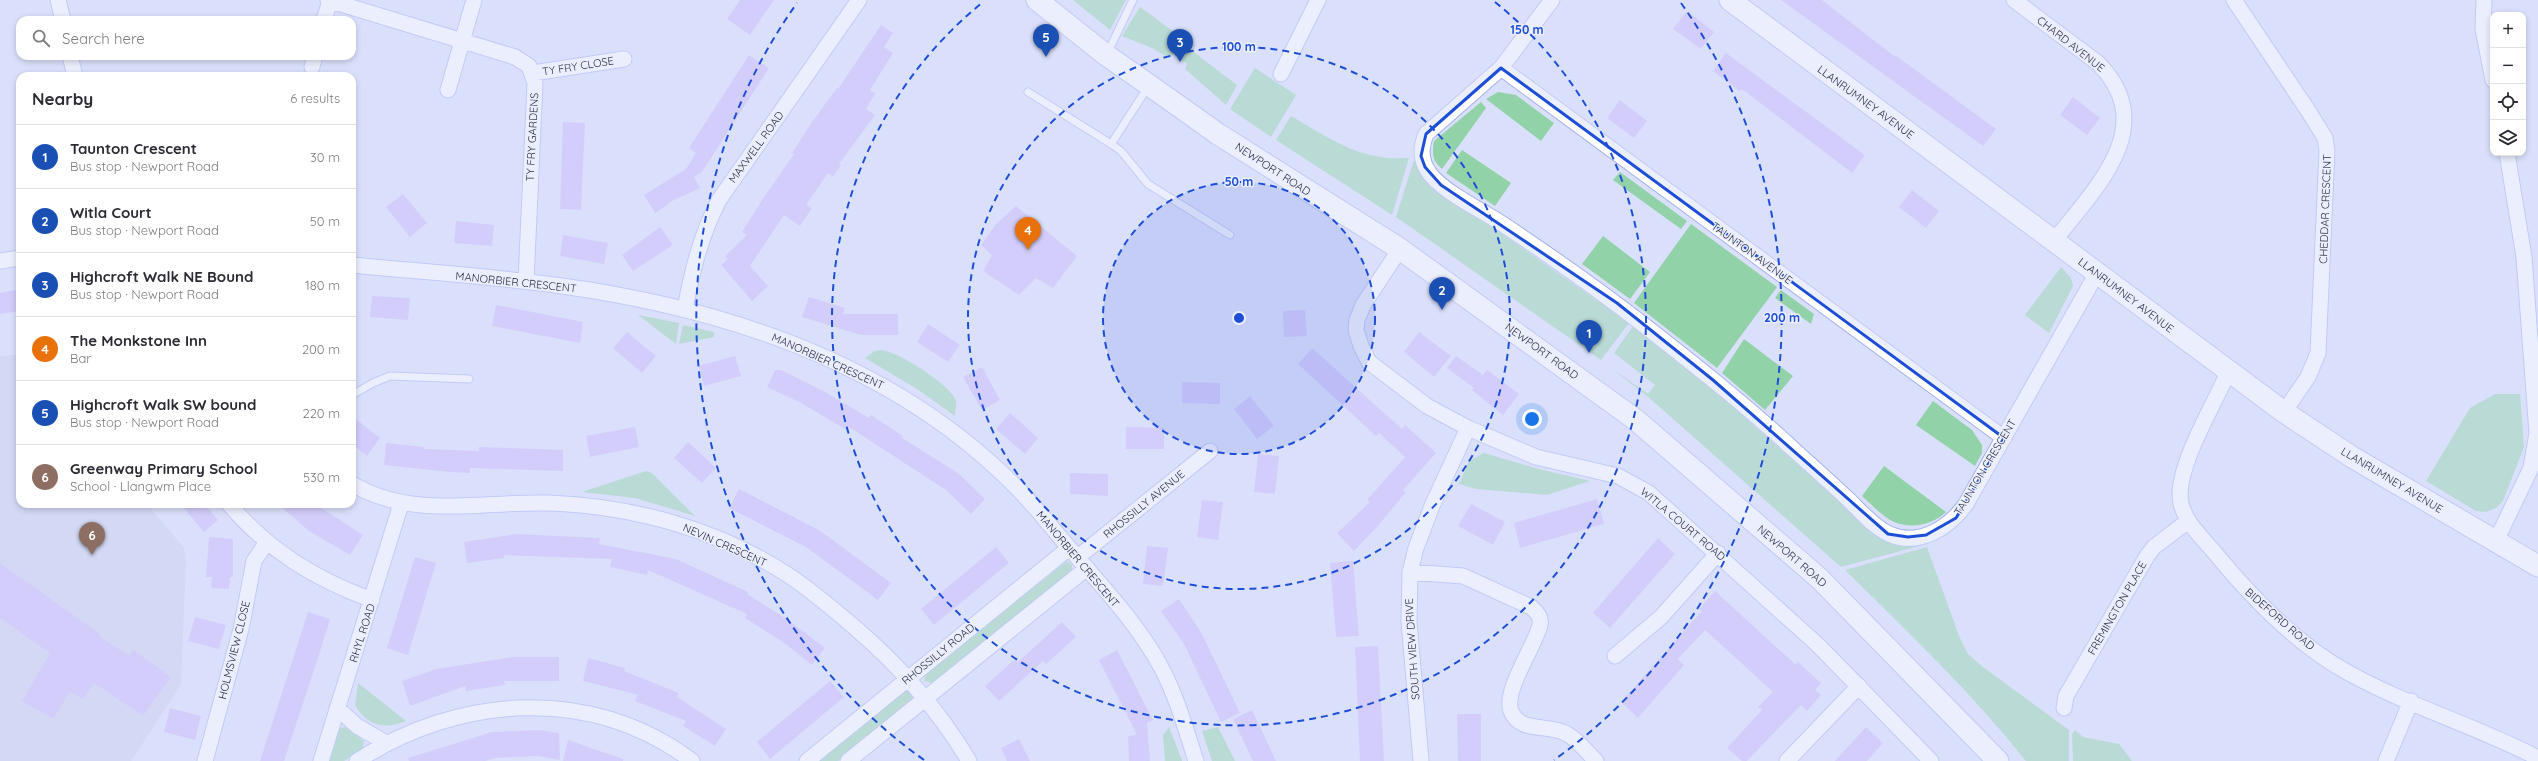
<!DOCTYPE html>
<html lang="en">
<head>
<meta charset="utf-8">
<style>
	:root { --surface:#fff; --page:#f2f2f3; --text:#2b2b33; --muted:#7c7c81; --line:#e1e1e2; --accent:#ea580c }
	body { margin:0; font-family:Quicksand,sans-serif; background:var(--page); color:var(--text) }
	.controls { position:absolute; right:12px; top:12px; display:grid; overflow:hidden; border-radius:8px; box-shadow:0 2px 6px #0003 }
	.controls button { width:36px; height:36px; display:grid; place-items:center; padding:0; border:0; border-bottom:1px solid var(--line); background:var(--surface); color:var(--text); font:20px sans-serif }
	.you { position:absolute; left:1532px; top:419px; width:14px; height:14px; margin:-10px; border:3px solid #fff; border-radius:50%; background:#1a73e8; box-shadow:0 0 0 6px #1a73e833 }
	.badge { display:grid; place-items:center; width:26px; height:26px; border-radius:50%; background:var(--accent); color:#fff; font-size:13px; font-weight:700 }
	.pin { position:absolute; translate:-50% -33px; filter:drop-shadow(0 1px 2px #0008) }
	.pin::after { content:''; position:absolute; top:21px; width:14px; height:12px; background:inherit; clip-path:polygon(0 0,100% 0,50% 100%) }
	.list { margin:0; padding:0; list-style:none }
	h2 { display:flex; justify-content:space-between; align-items:center; height:52px; margin:0; padding:0 16px; font-size:17px }
	h2 small { font-size:13px; font-weight:400; color:var(--muted) }
	.list li { display:grid; grid-template-columns:26px 1fr auto; gap:12px; align-items:center; box-sizing:border-box; height:64px; padding:0 16px; border-top:1px solid var(--line) }
	.list b { display:block; font-size:15px; white-space:nowrap }
	.list p { margin:0; font-size:13px; white-space:nowrap; color:var(--muted) }
	.list em { font-size:13px; font-style:normal; color:var(--muted) }
	.icon { flex:none; width:22px; height:22px; fill:none; stroke:currentColor; stroke-width:2; stroke-linecap:round; stroke-linejoin:round }
	.map { position:relative; flex:none; width:2538px; height:761px; overflow:hidden }
	.search { position:absolute; background:var(--surface); box-shadow:0 2px 6px #0003; left:16px; top:16px; width:340px; height:44px; display:flex; align-items:center; gap:10px; box-sizing:border-box; padding:0 14px; border-radius:12px; color:var(--muted); font-size:15px }
	.panel { position:absolute; background:var(--surface); box-shadow:0 2px 6px #0003; left:16px; top:72px; width:340px; height:436px; border-radius:12px }
	.map>svg:first-child { display:block }
	.built { fill:#c9d0ee }
	.green { fill:#92d2a8 }
	.building { fill:#c8b7fa }
	.lines { fill:none; stroke-linecap:round; stroke-linejoin:round }
	.lane-casing { stroke:#a3b0f1; stroke-width:9 }
	.street-casing { stroke:#a3b0f1; stroke-width:17 }
	.secondary-casing { stroke:#a3b0f1; stroke-width:23 }
	.lane { stroke:#fff; stroke-width:7 }
	.street { stroke:#fff; stroke-width:15 }
	.secondary { stroke:#fff; stroke-width:21 }
	.marked { fill:none; stroke:#1d4ed8; stroke-width:3; stroke-linejoin:round }
	.ring { fill:none; stroke:#1d4ed8; stroke-width:2; stroke-dasharray:7 5 }
	.labels { text-anchor:middle; dominant-baseline:central; stroke-width:3; stroke-linejoin:round; paint-order:stroke }
	.street-label { font-size:11px; fill:#2a2f49; stroke:#ebeefc }
	.centre { fill:#1d4ed8; stroke:#ebeefc; stroke-width:2 }
	.ring-label { font-size:12px; text-anchor:middle; font-weight:bold; fill:#1d4ed8; stroke:#ebeefc; stroke-width:3; stroke-linejoin:round; paint-order:stroke }
</style>
</head>
<body>
<div class="map">
<svg width="2538" height="761" viewBox="0 0 2538 761">
	<rect width="100%" height="100%" fill="#dae0fb"/>
	<!-- built -->
	<path class="built" d="M20 354V504H147L184 548 186 561 181 685 131 761H0V356Z"/>
	<!-- green -->
	<path class="green" d="M1073 0H1126L1110 30Z
		M1140 7 1189 43 1187 47 1237 85 1226 105 1185 69 1187 64 1173 54 1169 58 1152 48 1122 36Z
		M1255 68 1296 95 1271 137 1230 109Z
		M1498 92 1516 95 1554 123 1541 141 1486 99Z
		M1481 102 1486 108 1442 169C1432 161 1432 153 1434 141Z
		M1291 116C1319 132 1349 153 1381 157 1390 159 1400 158 1409 158L1392 215 1276 140Z
		M1462 150 1511 183 1495 206 1446 173Z
		M1414 160 1421 174 1433 189 1467 209 1629 323 1601 360 1396 217Z
		M1620 172 1687 221 1681 229 1613 180Z
		M1691 224 1777 287 1717 368 1634 303Z
		M1603 236 1650 272 1630 299 1582 264Z
		M2061 267 2071 278 2073 286 2049 333 2025 315Z
		M1781 290 1814 314 1811 324 1775 298Z
		M638 315 679 323 676 344Z
		M683 325 714 332V337L679 344Z
		M1633 326 1714 390 1863 522 1923 545 1841 567 1647 396 1611 368 1648 394 1655 385 1614 353Z
		M1744 339 1793 376 1765 410 1722 373Z
		M882 350C900 353 950 384 956 401 957 405 955 412 955 416L917 389 865 358 875 351Z
		M2495 394H2520L2524 447 2503 501 2496 508 2486 512 2476 511 2426 481 2470 408Z
		M1933 401 1972 430 1982 445V453L1975 466 1916 425Z
		M1484 453 1539 469 1590 481 1547 495 1476 489 1459 484 1469 461Z
		M1884 466 1946 512C1933 525 1911 529 1894 522 1883 517 1871 504 1862 496Z
		M646 471 652 473 695 516 635 498 582 492Z
		M1927 547 1959 636 1968 654 1983 667 2069 730V761H2026C1971 692 1908 632 1845 570Z
		M1067 561 1072 565V571L933 683 924 681 926 674Z
		M358 683 406 721C385 730 367 726 355 705Z
		M904 691H908L913 697 910 703 838 761H818Z
		M345 727 364 741 363 748 344 761H329L340 728Z
		M1169 727 1182 760V761H1165L1163 735Z
		M1218 727 1235 761H1212L1202 731Z
		M2075 730 2083 737 2119 744 2132 761H2073L2072 734Z"/>
	<!-- building -->
	<path class="building" d="M740 0H774L750 35 727 19Z
		M1781 0H1822L1894 56 1895 55 1996 129 1983 146Z
		M1687 11 1714 32 1701 49 1673 29Z
		M881 25 893 33 884 47 893 53 870 90 875 94 866 109 875 115 839 164 841 165 833 177 828 173 806 205 812 208 800 226 784 215 750 266 768 286 752 301 721 265 728 259 725 256 747 235 742 232 762 200 794 154 792 153 812 122 837 88 838 89Z
		M1726 53 1865 155 1852 173 1742 89 1740 91 1713 71Z
		M749 55 769 68 702 172 694 177 700 188 668 203 669 204 655 213 644 195 686 169 696 153 689 148Z
		M2073 97 2100 118 2087 135 2060 115Z
		M1620 100 1647 121 1634 138 1607 118Z
		M563 122 585 123 581 210 560 209Z
		M1912 190 1939 211 1926 228 1899 207Z
		M403 194 427 223 410 237 386 207Z
		M1016 206 1077 256 1053 288 1036 278 1019 295 983 271 992 255 981 245 996 224Z
		M456 221 494 225 492 246 454 243Z
		M660 227 673 245 633 271 622 255Z
		M563 235 608 243 604 264 560 256Z
		M20 289V311L0 314V293Z
		M372 296 410 298 408 320 370 317Z
		M809 297 845 308 843 314H898V335H861L802 317Z
		M496 305 583 322 580 343 492 326Z
		M1305 310 1307 336 1284 337 1283 311Z
		M928 324 960 345 948 362 917 342Z
		M627 332 656 356 642 373 613 348Z
		M1419 332 1451 356 1434 377 1404 352Z
		M1312 348 1402 429 1405 425 1436 453 1403 490 1406 492 1376 528 1354 551 1337 533 1370 502 1367 500 1405 457 1379 433 1376 436 1298 364Z
		M735 356 741 376 704 386 699 366Z
		M1456 356 1483 375 1487 370 1519 394 1503 415 1472 390 1474 388 1447 368Z
		M982 367 1000 400 982 410 963 377Z
		M775 370H781L825 392 869 418 871 415 903 436 902 438 958 473 985 499 971 514 946 490 849 427 847 430 801 403 767 387Z
		M1182 382 1220 383V404L1182 403Z
		M1250 396 1274 426 1257 439 1234 409Z
		M1010 413 1038 438 1025 454 996 429Z
		M352 416 380 438 367 456 352 444Z
		M635 427 639 447 590 457 586 436Z
		M1126 427 1164 428V449H1126Z
		M688 442 716 468 702 483 674 458Z
		M386 443 424 447V449L479 451V447L563 450V471L470 468V473L450 472 384 465Z
		M1258 454 1279 456 1275 494 1254 492Z
		M1070 473 1108 474V496L1070 494Z
		M739 489 819 530 891 583 878 600 806 547 729 508Z
		M1597 499 1604 524 1520 548 1514 523Z
		M1202 500 1223 502 1218 540 1197 537Z
		M180 504H204L218 520 204 532Z
		M278 504H315L363 535 350 555 309 531Z
		M1471 504 1505 522 1493 545 1458 526Z
		M516 534 600 538 599 544 676 559 748 592 747 594 788 620 825 648 812 665 783 642 745 618 747 614 648 570 647 575 610 567 612 559 504 555V558L467 563 464 542Z
		M209 537 233 539V577H230L229 589 211 588 212 577H206Z
		M1658 538 1675 554 1610 628 1593 613Z
		M1147 546 1168 548 1163 586 1143 584Z
		M996 547 1009 563 934 625 921 609Z
		M415 557 436 563 408 655 387 648Z
		M1353 561 1359 636 1336 637 1330 563Z
		M0 563 100 634 99 636 129 656 133 650 171 677 143 716 94 683 83 699 70 692 53 719 22 701 50 653 0 618Z
		M1715 591 1796 665 1798 662 1821 683 1815 690 1821 695 1807 711 1801 705 1747 761H1742L1727 748 1762 710 1758 707 1773 692 1705 630 1678 659 1684 665 1638 718 1621 702 1702 611 1699 609Z
		M1179 599 1202 634 1240 713 1221 722 1184 644 1161 611Z
		M308 612 330 619 319 655 284 761H260Z
		M195 617 226 625 219 649 188 641Z
		M1062 622 1076 637 1046 664 1043 661 999 701 985 686 1015 659 1018 662Z
		M1378 646 1384 761H1360L1355 647Z
		M1117 650 1153 720 1147 723 1150 761H1129L1128 736 1137 735 1099 660Z
		M514 657H559V681H504L505 685 466 691 465 686 410 706 402 681 436 669Z
		M588 658 625 668 624 671 679 693 677 697 726 729 715 746 683 726 686 721 635 701 638 695 583 681Z
		M830 681 844 697 770 759 757 742Z
		M170 708 201 716 195 740 164 732Z
		M1252 710 1276 761H1253L1233 719Z
		M1457 714H1481V761H1458Z
		M1866 727 1883 743 1867 761H1835Z
		M539 730 559 733 560 760 537 756 496 758 485 761H409L408 758 492 732Z
		M1019 739 1030 761H1007L1001 748Z
		M568 740 623 759V761H563Z"/>
	<g class="lines">
		<!-- lane casing -->
		<g class="lane-casing">
			<path id="lane" d="M1107 54 1133 0
				M1028 92 1111 144 1121 151 1148 184 1230 235
				M1111 144 1148 87
				M352 395 373 383 390 376 469 379"/>
		</g>
		<!-- street casing -->
		<g class="street-casing">
			<path id="street" d="M58 0 63 20
				M328 0 515 57 529 66 535 83 526 281
				M1552 0 1501 68 1426 134C1420 148 1420 161 1430 174 1446 194 1482 210 1504 225 1552 257 1599 290 1645 326 1696 366 1747 406 1794 450 1813 467 1832 484 1850 501 1861 512 1874 527 1889 534 1919 547 1949 528 1966 504L2097 273
				M2014 0 2098 63C2161 127 2095 188 2054 241
				M2234 0 2309 112 2325 138 2327 151 2318 353 2308 377 2284 412
				M2484 0 2483 29 2493 80
				M324 20 330 1
				M70 56 75 76
				M312 67 315 56
				M1501 68 2004 438
				M533 73 624 59
				M1281 74 1318 0
				M448 90 474 0
				M1400 249 1363 305 1357 320 1356 330 1361 346 1369 362 1427 406 1468 428 1536 457 1618 476 1649 493 1818 645 1931 761
				M0 261 20 258
				M352 265C422 272 492 276 562 286 728 309 896 365 1016 487 1033 504 1049 524 1065 543 1098 582 1136 621 1161 667 1177 697 1186 730 1196 761
				M685 309C692 271 701 235 719 200L859 0
				M2228 372C2214 405 2180 460 2180 495 2180 518 2201 536 2215 553 2252 598 2296 644 2347 672 2408 706 2476 726 2538 758
				M352 484C414 520 481 501 549 503 632 506 718 529 788 575 811 590 832 608 853 626 899 665 938 709 969 761
				M229 504C269 551 315 579 372 600
				M2496 541 2531 468 2537 433 2524 257 2507 153
				M1078 557 1210 451
				M1410 572 1463 576 1531 607C1536 611 1542 617 1540 625 1536 644 1503 691 1511 711 1520 734 1549 723 1567 734 1578 740 1587 752 1596 761
				M1615 656 1661 617 1718 553
				M337 708 357 726 386 743
				M2064 708 2066 696 2147 556 2154 547 2188 521
				M205 761 241 629 254 561 267 542
				M321 761 401 504
				M357 761C460 695 591 685 692 761
				M807 761 1069 548
				M848 761 1087 568
				M1421 761 1409 622 1410 572 1416 548 1432 506 1468 428
				M1787 761 1859 686
				M2386 761 2411 701"/>
		</g>
		<!-- secondary casing -->
		<g class="secondary-casing">
			<path id="secondary" d="M1037 0 1106 55 1149 85 1218 134 1400 249 1636 420 1820 579 1998 761
				M1730 0 2284 412 2352 457 2538 566"/>
		</g>
		<!-- lane -->
		<use href="#lane" class="lane"/>
		<!-- street -->
		<use href="#street" class="street"/>
		<!-- secondary -->
		<use href="#secondary" class="secondary"/>
	</g>
	<!-- marked area -->
	<path d="M0 0H2538V761H0ZM1501 68 2004 438 1956 518 1926 535 1908 537 1888 534 1713 380 1617 303 1441 185 1425 167 1421 156 1426 134Z" fill="#dae0fb" fill-opacity=".55" fill-rule="evenodd"/>
	<path class="marked" d="M1501 68 2004 438 1956 518 1926 535 1908 537 1888 534 1713 380 1617 303 1441 185 1425 167 1421 156 1426 134Z"/>
	<!-- distance rings -->
	<circle cx="1239" cy="318" r="136" fill="#1d4ed8" fill-opacity=".12"/>
	<g class="ring">
		<circle cx="1239" cy="318" r="136"/>
		<circle cx="1239" cy="318" r="271"/>
		<path d="M1495 2A407 407 0 1 1 983 2"/>
		<path d="M924 760A543 543 0 0 1 797 3M1681 3A543 543 0 0 1 1554 760"/>
	</g>
	<g class="labels">
		<!-- street labels -->
		<g class="street-label">
			<text transform="translate(2071 44) rotate(38)">CHARD AVENUE</text>
			<text transform="translate(578 66) rotate(-9)">TY FRY CLOSE</text>
			<text transform="translate(1866 102) rotate(36)">LLANRUMNEY AVENUE</text>
			<text transform="translate(532 137) rotate(-87)">TY FRY GARDENS</text>
			<text transform="translate(756 147) rotate(-54)">MAXWELL ROAD</text>
			<text transform="translate(1273 169) rotate(33)">NEWPORT ROAD</text>
			<text transform="translate(2325 209) rotate(-88)">CHEDDAR CRESCENT</text>
			<text transform="translate(1752 253) rotate(36)">TAUNTON AVENUE</text>
			<text transform="translate(516 282) rotate(6)">MANORBIER CRESCENT</text>
			<text transform="translate(2126 295) rotate(37)">LLANRUMNEY AVENUE</text>
			<text transform="translate(1542 351) rotate(36)">NEWPORT ROAD</text>
			<text transform="translate(828 361) rotate(24)">MANORBIER CRESCENT</text>
			<text transform="translate(1985 467) rotate(-59)">TAUNTON CRESCENT</text>
			<text transform="translate(2392 480) rotate(31)">LLANRUMNEY AVENUE</text>
			<text transform="translate(1144 504) rotate(-39)">RHOSSILLY AVENUE</text>
			<text transform="translate(1683 524) rotate(40)">WITLA COURT ROAD</text>
			<text transform="translate(725 545) rotate(24)">NEVIN CRESCENT</text>
			<text transform="translate(1792 556) rotate(41)">NEWPORT ROAD</text>
			<text transform="translate(1078 559) rotate(50)">MANORBIER CRESCENT</text>
			<text transform="translate(2117 608) rotate(-60)">FREMINGTON PLACE</text>
			<text transform="translate(2280 619) rotate(41)">BIDEFORD ROAD</text>
			<text transform="translate(362 633) rotate(-72)">RHYL ROAD</text>
			<text transform="translate(1412 649) rotate(-94)">SOUTH VIEW DRIVE</text>
			<text transform="translate(234 650) rotate(-76)">HOLMSVIEW CLOSE</text>
			<text transform="translate(938 654) rotate(-39)">RHOSSILLY ROAD</text>
		</g>
	</g>
	<circle cx="1239" cy="318" r="6" class="centre"/>
	<g class="ring-label">
		<text x="1527" y="34">150 m</text>
		<text x="1239" y="51">100 m</text>
		<text x="1239" y="186">50 m</text>
		<text x="1782" y="322">200 m</text>
	</g>
</svg>
<div class="controls">
<button>+</button>
<button>−</button>
<button><svg class="icon" aria-label="locate" viewBox="0 0 24 24"><circle cx="12" cy="12" r="6"/><path d="M12 2v4M12 18v4M2 12h4M18 12h4"/></svg></button>
<button><svg class="icon" aria-label="layers" viewBox="0 0 24 24"><path d="M12 4l9 5-9 5-9-5zM3 14l9 5 9-5"/></svg></button>
</div>
<div class="you"></div>
<div class="pin badge" style="left:1589px;top:353px;background:#1a4fb4">1</div>
<div class="pin badge" style="left:1442px;top:310px;background:#1a4fb4">2</div>
<div class="pin badge" style="left:1180px;top:62px;background:#1a4fb4">3</div>
<div class="pin badge" style="left:1028px;top:250px;background:#e8710a">4</div>
<div class="pin badge" style="left:1046px;top:57px;background:#1a4fb4">5</div>
<div class="pin badge" style="left:92px;top:555px;background:#8d6e63">6</div>
<div class="search"><svg class="icon" aria-label="search" viewBox="0 0 24 24"><circle cx="10" cy="10" r="6"/><path d="M15 15l6 6"/></svg>Search here</div>
<section class="panel">
<h2>Nearby<small>6 results</small></h2>
<ul class="list">
<li><span class="badge" style="background:#1a4fb4">1</span><div><b>Taunton Crescent</b><p>Bus stop · Newport Road</p></div><em>30 m</em></li>
<li><span class="badge" style="background:#1a4fb4">2</span><div><b>Witla Court</b><p>Bus stop · Newport Road</p></div><em>50 m</em></li>
<li><span class="badge" style="background:#1a4fb4">3</span><div><b>Highcroft Walk NE Bound</b><p>Bus stop · Newport Road</p></div><em>180 m</em></li>
<li><span class="badge" style="background:#e8710a">4</span><div><b>The Monkstone Inn</b><p>Bar</p></div><em>200 m</em></li>
<li><span class="badge" style="background:#1a4fb4">5</span><div><b>Highcroft Walk SW bound</b><p>Bus stop · Newport Road</p></div><em>220 m</em></li>
<li><span class="badge" style="background:#8d6e63">6</span><div><b>Greenway Primary School</b><p>School · Llangwm Place</p></div><em>530 m</em></li>
</ul>
</section>
</div>
</body>
</html>
